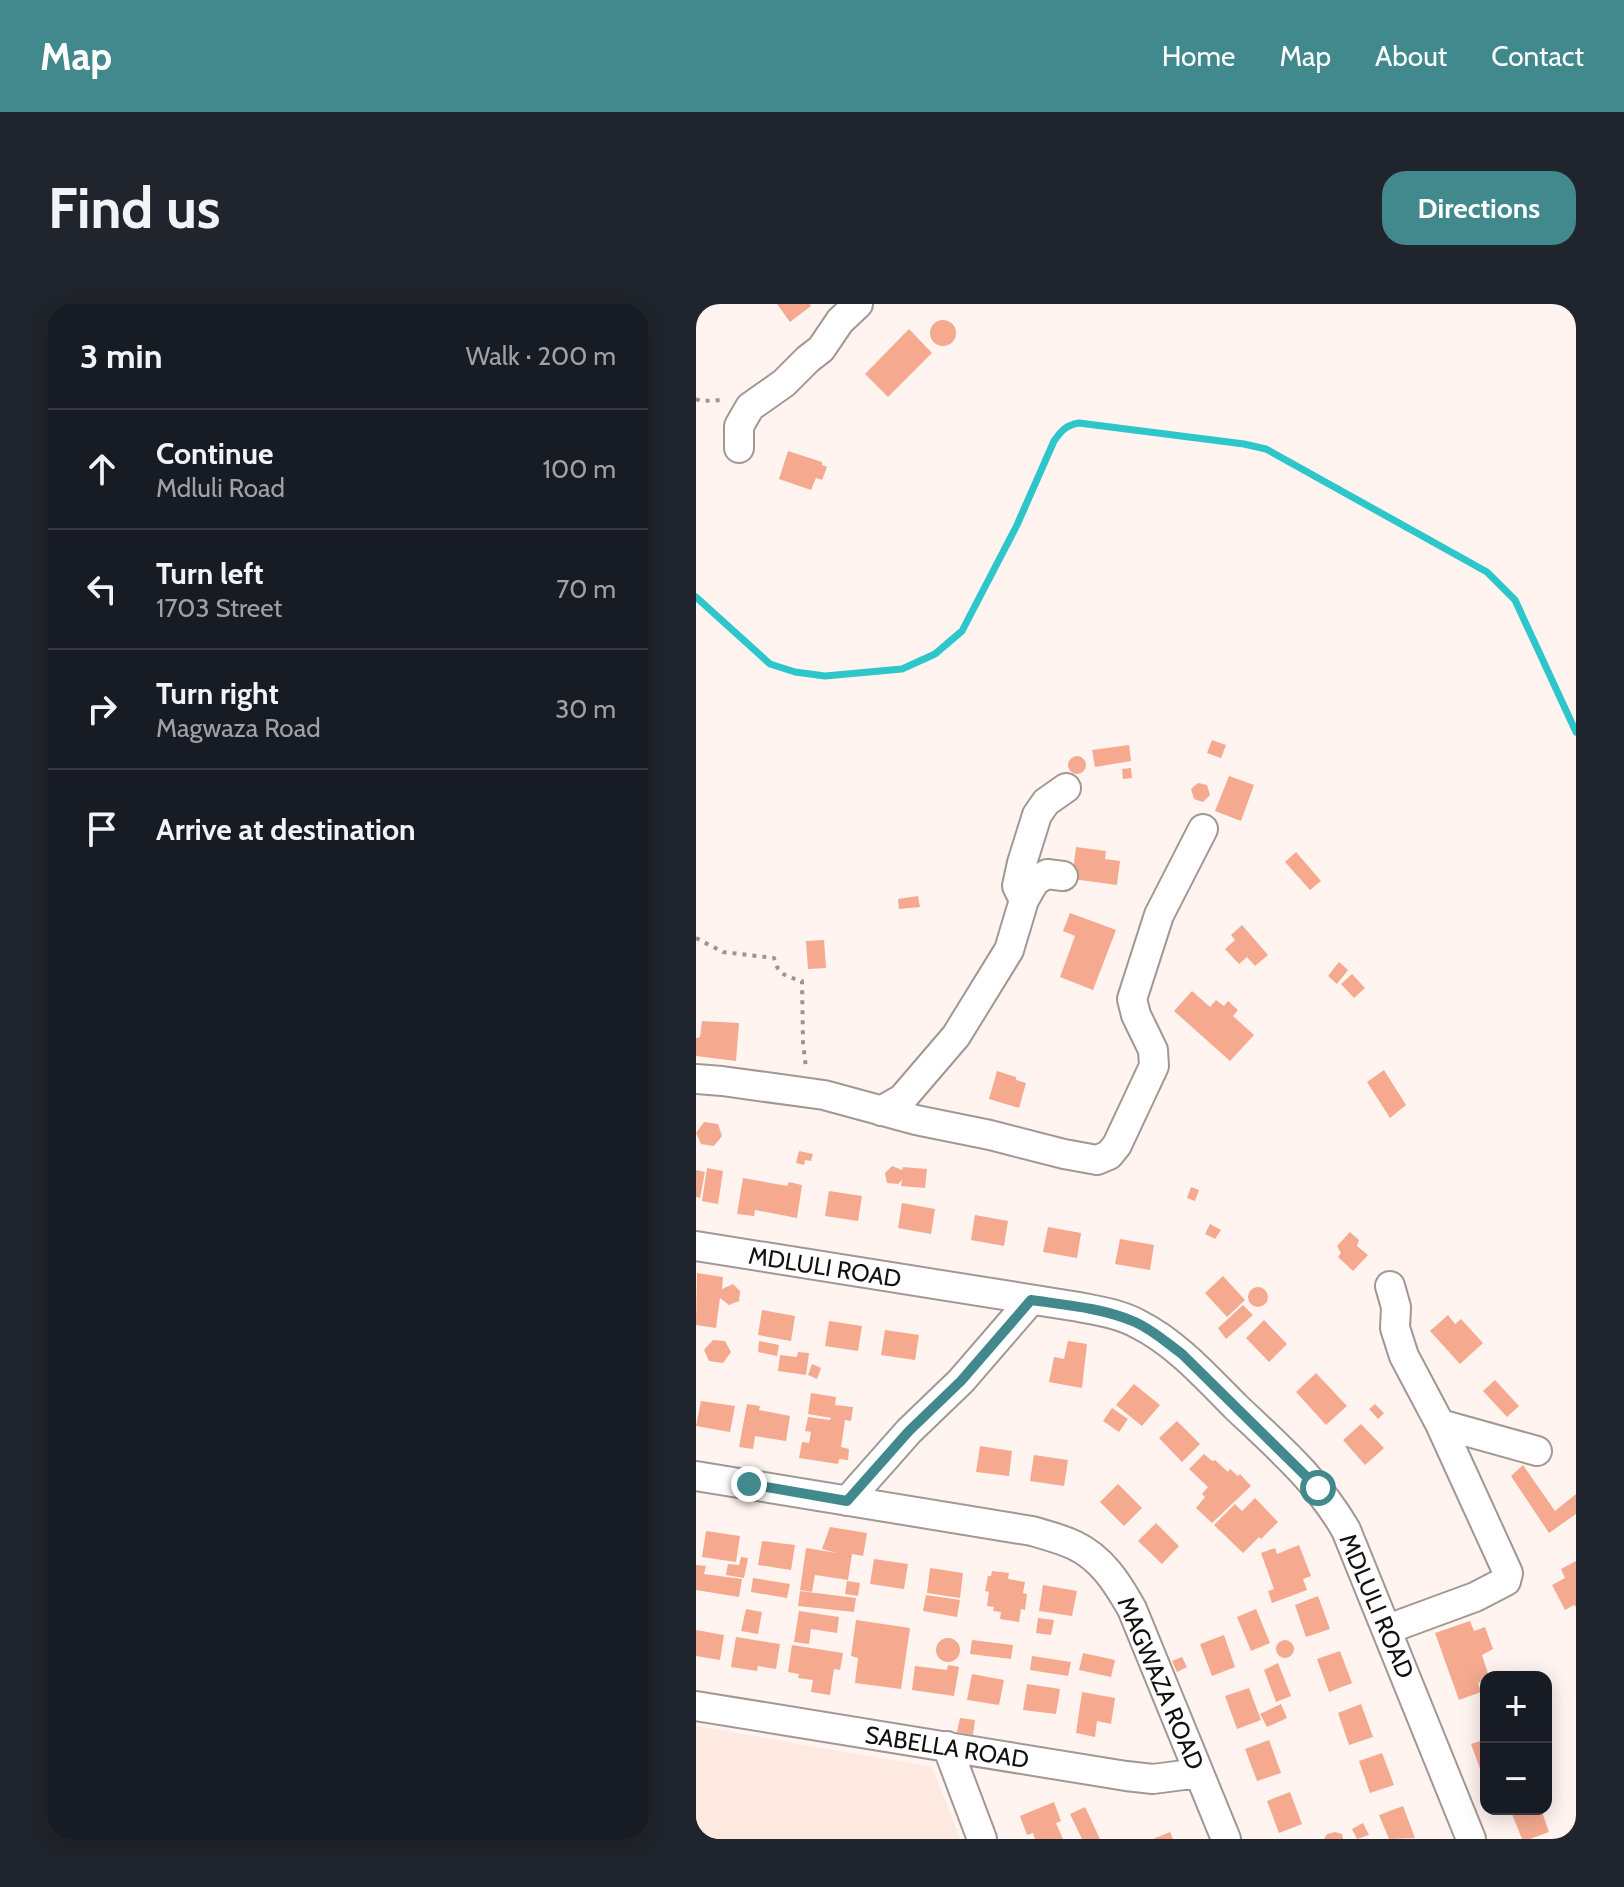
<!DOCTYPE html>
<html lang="en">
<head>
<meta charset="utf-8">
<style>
	:root { --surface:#171b24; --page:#20242c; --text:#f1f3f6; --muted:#9ea1a6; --line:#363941; --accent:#41898c }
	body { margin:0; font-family:Cabin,sans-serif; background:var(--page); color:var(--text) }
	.controls { position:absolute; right:24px; bottom:24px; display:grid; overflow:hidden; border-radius:16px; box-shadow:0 4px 20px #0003 }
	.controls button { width:72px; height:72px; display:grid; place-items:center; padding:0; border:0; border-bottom:2px solid var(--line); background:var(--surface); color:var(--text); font:40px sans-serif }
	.stop { position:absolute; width:24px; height:24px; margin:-18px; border:6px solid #41898c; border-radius:50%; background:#fff }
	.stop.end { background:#41898c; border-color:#fff; box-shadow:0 2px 8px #0008 }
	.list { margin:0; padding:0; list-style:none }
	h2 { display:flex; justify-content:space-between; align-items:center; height:104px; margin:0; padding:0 32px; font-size:34px }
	h2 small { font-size:26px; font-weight:400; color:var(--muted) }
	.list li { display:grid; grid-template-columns:52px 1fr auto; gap:24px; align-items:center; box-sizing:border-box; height:120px; padding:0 32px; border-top:2px solid var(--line) }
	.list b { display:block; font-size:30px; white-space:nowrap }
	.list p { margin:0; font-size:26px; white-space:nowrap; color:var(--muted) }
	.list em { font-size:26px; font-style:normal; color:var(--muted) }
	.icon { flex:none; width:44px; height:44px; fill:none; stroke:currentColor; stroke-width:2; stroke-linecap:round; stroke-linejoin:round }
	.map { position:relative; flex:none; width:880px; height:1535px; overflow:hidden; border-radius:24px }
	header { display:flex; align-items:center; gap:48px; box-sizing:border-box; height:112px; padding:0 40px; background:var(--accent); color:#fff }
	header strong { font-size:38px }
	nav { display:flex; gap:44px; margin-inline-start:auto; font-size:28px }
	.intro { display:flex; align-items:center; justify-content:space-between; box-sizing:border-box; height:192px; padding:0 48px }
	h1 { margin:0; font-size:56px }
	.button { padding:20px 36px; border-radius:24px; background:var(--accent); color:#fff; font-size:28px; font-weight:700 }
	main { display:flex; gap:48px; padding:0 48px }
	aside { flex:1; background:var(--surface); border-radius:24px; box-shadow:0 4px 20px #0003 }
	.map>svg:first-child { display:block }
	.built { fill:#fee9e1 }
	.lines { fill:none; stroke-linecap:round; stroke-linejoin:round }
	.stream { stroke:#2cc6cb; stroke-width:7 }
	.building { fill:#f5aa90 }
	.minor-casing { stroke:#a39793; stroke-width:32 }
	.path { stroke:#9c9490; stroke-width:4; stroke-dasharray:4 6; stroke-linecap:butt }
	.minor { stroke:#fff; stroke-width:28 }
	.route { stroke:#41898c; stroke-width:10 }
	.labels { text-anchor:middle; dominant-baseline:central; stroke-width:6; stroke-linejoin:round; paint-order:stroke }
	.street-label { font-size:24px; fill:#14100e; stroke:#fff }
</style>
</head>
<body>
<header>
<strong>Map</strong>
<nav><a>Home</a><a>Map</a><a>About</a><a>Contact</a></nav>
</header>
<div class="intro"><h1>Find us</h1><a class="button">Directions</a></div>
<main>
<aside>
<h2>3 min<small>Walk · 200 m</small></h2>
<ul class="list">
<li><svg class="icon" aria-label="ahead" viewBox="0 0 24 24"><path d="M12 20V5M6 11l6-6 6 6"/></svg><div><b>Continue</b><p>Mdluli Road</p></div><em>100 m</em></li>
<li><svg class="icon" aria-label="left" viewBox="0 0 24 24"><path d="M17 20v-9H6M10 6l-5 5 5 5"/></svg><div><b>Turn left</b><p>1703 Street</p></div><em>70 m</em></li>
<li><svg class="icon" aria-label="right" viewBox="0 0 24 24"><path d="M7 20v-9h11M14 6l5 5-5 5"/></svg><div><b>Turn right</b><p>Magwaza Road</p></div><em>30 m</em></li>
<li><svg class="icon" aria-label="arrive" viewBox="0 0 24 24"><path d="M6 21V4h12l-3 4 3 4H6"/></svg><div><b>Arrive at destination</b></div></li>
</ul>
</aside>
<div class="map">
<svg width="880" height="1535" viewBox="0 0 880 1535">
	<rect width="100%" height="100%" fill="#fff4f0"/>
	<!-- built -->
	<path class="built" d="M0 1422 236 1463 264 1535H0Z"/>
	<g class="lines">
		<!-- stream -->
		<path class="stream" d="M0 293 74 360 99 368 129 372 206 365 239 350 266 327 321 221 358 137C365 127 370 121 383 119L548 140 570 145 791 268 819 296 880 428"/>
	</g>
	<!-- building -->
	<path class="building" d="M81 0H114L115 2 94 18Z
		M234 29a13 13 0 1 1 26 0a13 13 0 1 1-26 0Z
		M213 25 236 49 192 93 169 70Z
		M92 147 126 158V161L131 163 126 176 120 174 115 186 83 175Z
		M516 436 530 441 525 454 511 449Z
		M433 441 435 457 399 463 396 446Z
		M372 461a9 9 0 1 1 18 0a9 9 0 1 1-18 0Z
		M435 464 436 474 427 475 426 465Z
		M533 472 558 481 545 517 519 507Z
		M502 479 511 481 514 491 507 498 498 495 495 485Z
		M380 543 410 547 409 555 424 557 421 581 376 575Z
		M600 548 625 577 614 586 589 558Z
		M222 592 224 603 203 605 202 595Z
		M374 609 420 626 397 686 364 673 379 632 367 627Z
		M546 621 572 651 559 662 551 653 543 660 529 645 539 636 535 631Z
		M128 636 130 664 112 665 110 637Z
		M643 658 652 666 641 680 632 672Z
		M656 670 669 684 658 694 645 680Z
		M496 687 514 703 520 696 528 702 532 697 542 706 537 712 558 731 534 757 478 707Z
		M6 717 43 719 40 757 0 752V734L4 733Z
		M688 766 710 801 694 814 671 778Z
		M301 767 320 773V776L330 779 323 804 293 795Z
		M8 818 22 820 26 832 18 842 5 840 0 829Z
		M103 847 117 850 115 857 109 856 108 861 100 859Z
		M196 862 206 866 207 863 231 865 229 884 205 882 206 876 202 880 191 879 189 869Z
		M11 864 27 867 22 900 6 897Z
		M0 866 9 868 4 894 0 893Z
		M47 874 91 882 93 878 106 881 101 914 59 906 58 912 41 910Z
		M495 883 503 886 499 897 491 894Z
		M133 887 166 892 162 917 129 912Z
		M206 899 239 905 235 930 202 924Z
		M279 911 312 917 308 942 275 936Z
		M514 920 525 926 519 935 509 930Z
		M352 923 385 929 381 954 347 948Z
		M654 928 663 936 661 942 672 951 657 967 642 953 645 949 641 942Z
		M424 935 458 941 454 966 419 960Z
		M1 969 27 973 26 985 37 980 44 987 43 997 33 1001 24 994 20 1024 0 1021Z
		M527 972 549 996 531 1013 509 989Z
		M552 993a10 10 0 1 1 20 0a10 10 0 1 1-20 0Z
		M547 1001 557 1011 530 1035 522 1024Z
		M66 1006 99 1012 95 1037 62 1031Z
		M752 1011 759 1020 765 1015 787 1039 764 1060 734 1027Z
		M568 1016 591 1040 573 1058 550 1034Z
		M133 1017 166 1022 162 1047 129 1042Z
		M189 1026 223 1031 219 1056 185 1051Z
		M17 1036 29 1037 35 1048 27 1059 13 1057 8 1046Z
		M63 1037 83 1041 81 1052 62 1048Z
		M372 1037 391 1040 386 1084 353 1078 358 1053 368 1055Z
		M102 1048 113 1049 110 1071 82 1067 84 1051 101 1053Z
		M116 1060 125 1064 121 1075 112 1071Z
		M620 1069 651 1102 630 1121 600 1088Z
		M799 1076 823 1102 811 1113 787 1087Z
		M438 1080 464 1101 446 1122 420 1101Z
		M115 1089 140 1093 139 1101 157 1103 155 1117 149 1116 145 1143 153 1145 152 1156 143 1155 142 1160 103 1154 106 1138 113 1139 115 1128 109 1127 112 1113 134 1116 135 1114 112 1110Z
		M5 1097 39 1102 34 1128 0 1122Z
		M51 1100 64 1102 63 1106 94 1112 90 1137 59 1132 57 1145 43 1143Z
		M679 1100 688 1109 682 1115 673 1105Z
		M416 1104 432 1115 423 1128 407 1117Z
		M481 1117 504 1140 486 1158 463 1134Z
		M665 1120 688 1144 669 1161 647 1136Z
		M284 1142 316 1147 313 1172 280 1168Z
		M508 1150 516 1157 519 1156 532 1168 534 1165 542 1172 544 1170 555 1182 516 1219 500 1204 509 1193 506 1190 512 1183 493 1165Z
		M338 1151 372 1156 368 1182 334 1177Z
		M827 1161 859 1207 880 1190V1210L853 1229 815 1172Z
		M422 1180 446 1204 428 1222 404 1198Z
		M559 1194 582 1218 565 1235 563 1233 547 1249 518 1221 539 1200 546 1207Z
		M460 1219 483 1242 466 1260 442 1237Z
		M134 1223 171 1229 167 1252 156 1250 152 1276 119 1271 116 1288 104 1286 110 1244 141 1249 126 1245Z
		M10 1227 44 1232 40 1258 6 1253Z
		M66 1237 99 1241 95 1266 62 1261Z
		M603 1241 615 1272 607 1275 611 1286 576 1299 572 1287 578 1285 565 1249 579 1244 581 1250Z
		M45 1253 52 1254 48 1274 30 1271 32 1260 43 1261Z
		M178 1255 212 1260 208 1285 174 1280Z
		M880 1257V1303L878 1301 869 1306 856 1281 869 1274 865 1265Z
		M0 1261 10 1262 8 1270 46 1275 43 1293 0 1286Z
		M234 1264 267 1269 264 1294 231 1289Z
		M296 1267 313 1269 312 1275 329 1278 327 1289 331 1290 329 1306 325 1305 323 1318 304 1315 305 1308 297 1307 298 1303 291 1302 293 1288 289 1287 292 1272H295Z
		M57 1274 94 1280 91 1294 55 1288Z
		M151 1277 164 1279 162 1292 149 1290Z
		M347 1281 381 1287 376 1312 343 1307Z
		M104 1287 160 1294 158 1308 102 1302Z
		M230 1291 264 1296 261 1313 227 1307Z
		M622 1292 634 1325 610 1333 599 1301Z
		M50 1305 66 1308 62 1330 45 1327Z
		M560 1305 574 1339 555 1347 541 1313Z
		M103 1307 143 1313 141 1329 115 1325 113 1340 98 1338Z
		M342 1314 358 1316 355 1331 340 1329Z
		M160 1316 214 1324 205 1385 159 1379 162 1354 155 1352Z
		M774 1317 778 1327 789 1323 797 1345 786 1351 793 1373H790V1376L782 1379 785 1388 763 1396 739 1329Z
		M0 1326 28 1331 24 1356 0 1352Z
		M528 1331 539 1363 516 1372 504 1340Z
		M40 1333 84 1340 80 1365 62 1362 61 1367 35 1363Z
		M240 1346a12 12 0 1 1 24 0a12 12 0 1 1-24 0Z
		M276 1336 317 1341 315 1355 274 1350Z
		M580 1345a9 9 0 1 1 18 0a9 9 0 1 1-18 0Z
		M96 1341 147 1349 144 1366 138 1365 134 1391 115 1388 117 1376 102 1374 103 1370 92 1368Z
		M644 1347 656 1379 633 1388 621 1355Z
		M387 1349 419 1356 415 1373 383 1366Z
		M336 1352 375 1358 372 1372 334 1366Z
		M486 1353 491 1363 481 1368 476 1357Z
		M582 1359 595 1392 580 1398 568 1366Z
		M252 1361 263 1363 258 1392 216 1386 219 1362 251 1366Z
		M276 1370 308 1376 303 1401 271 1396Z
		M331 1380 364 1385 360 1410 327 1406Z
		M553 1384 565 1416 541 1425 529 1392Z
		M386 1388 419 1394 415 1420 401 1417 399 1433 380 1429Z
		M585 1400 591 1414 571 1423 564 1410Z
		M665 1400 677 1433 653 1441 642 1409Z
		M264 1414 279 1416 277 1431 261 1428Z
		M790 1435V1481L775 1440Z
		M573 1436 585 1469 561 1477 549 1445Z
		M686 1449 698 1481 674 1489 663 1457Z
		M594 1488 606 1520 583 1529 571 1497Z
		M358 1498 365 1517 360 1519 367 1535H339L337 1529 331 1531 324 1512Z
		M707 1502 719 1534 693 1535 683 1511Z
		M389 1503 404 1535H386L374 1510Z
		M814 1505H845L853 1528 834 1535H826Z
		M667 1519 673 1531 661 1535 656 1525Z
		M474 1528 477 1535H457Z
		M639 1528 646 1530 647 1535H628L631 1530Z"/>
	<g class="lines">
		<!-- minor casing -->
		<g class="minor-casing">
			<path id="minor" d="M43 144V122L54 103 88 79 112 55 125 45 144 17 162 0
				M328 596 339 577 351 570 367 572
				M0 775 26 777 128 791 220 816 294 831 368 850 401 856 413 851 421 841 458 762 457 746 440 711 436 695 463 611 507 525
				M185 807 206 795 260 732 313 646 328 596 321 582 326 559 341 511 350 498 370 484
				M0 942 383 1003C403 1007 424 1010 442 1020 480 1039 510 1073 540 1103 580 1141 622 1177 650 1226L775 1535
				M744 1120 841 1147
				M0 1172 336 1227C350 1231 365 1235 378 1241 406 1254 422 1280 436 1305L530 1535
				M151 1197 213 1127 265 1077 335 996
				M692 1325 779 1293 810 1277 812 1269 744 1120 708 1052 699 1024 700 1003 694 982
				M0 1402 430 1472 457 1475 503 1469
				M251 1442 286 1535"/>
		</g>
		<!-- path -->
		<path class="path" d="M0 95 5 97 28 96
			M0 634 27 648 78 654C81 670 91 673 106 677L107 739 110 764"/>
		<!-- minor -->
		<use href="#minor" class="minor"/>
	</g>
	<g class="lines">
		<!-- route -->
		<path class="route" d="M53 1180 151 1197 213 1127 265 1077 335 996C370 1001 407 1004 439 1018 457 1026 471 1039 486 1050L622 1184"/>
	</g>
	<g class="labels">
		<!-- street labels -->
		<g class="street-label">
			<text transform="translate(129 963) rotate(9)">MDLULI ROAD</text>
			<text transform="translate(681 1302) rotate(67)">MDLULI ROAD</text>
			<text transform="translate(465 1379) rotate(67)">MAGWAZA ROAD</text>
			<text transform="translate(251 1443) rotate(9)">SABELLA ROAD</text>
		</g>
	</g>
</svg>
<div class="controls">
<button>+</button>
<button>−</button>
</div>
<div class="stop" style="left:622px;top:1184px"></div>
<div class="stop end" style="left:53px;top:1180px"></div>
</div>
</main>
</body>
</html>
